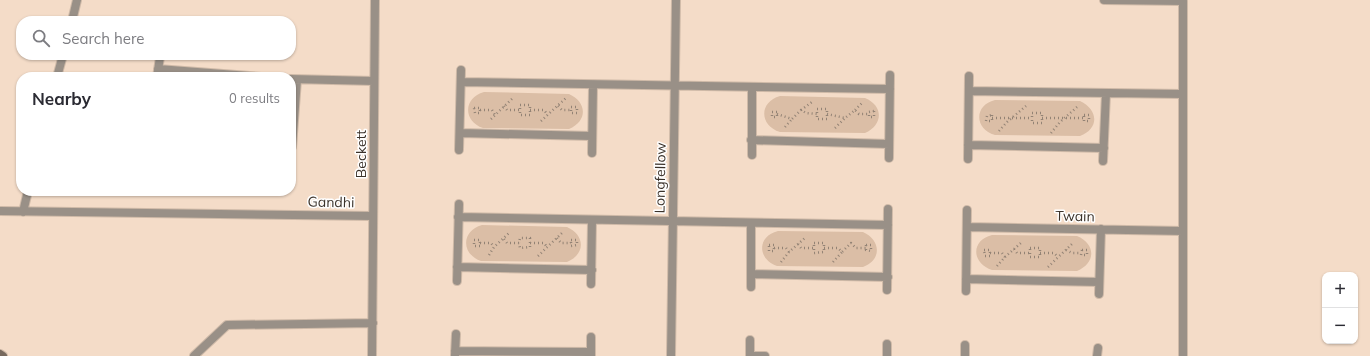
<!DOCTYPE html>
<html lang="en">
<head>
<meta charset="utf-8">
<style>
	:root { --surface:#fff; --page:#f2f2f3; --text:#2b2b33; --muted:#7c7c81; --line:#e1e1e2 }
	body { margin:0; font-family:Mulish,sans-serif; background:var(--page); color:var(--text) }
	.controls { position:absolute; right:12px; bottom:12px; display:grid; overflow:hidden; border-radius:8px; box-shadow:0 1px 3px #0004 }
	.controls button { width:36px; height:36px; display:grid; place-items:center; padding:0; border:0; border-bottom:1px solid var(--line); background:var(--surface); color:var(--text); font:20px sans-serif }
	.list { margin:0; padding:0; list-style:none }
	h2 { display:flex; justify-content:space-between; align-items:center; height:52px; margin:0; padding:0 16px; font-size:17px }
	h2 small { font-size:13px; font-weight:400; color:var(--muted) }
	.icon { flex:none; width:22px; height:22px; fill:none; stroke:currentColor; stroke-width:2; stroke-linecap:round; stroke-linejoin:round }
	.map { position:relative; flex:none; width:1370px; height:356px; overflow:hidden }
	.search { position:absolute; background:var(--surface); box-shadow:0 1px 3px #0004; left:16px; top:16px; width:280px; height:44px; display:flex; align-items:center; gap:10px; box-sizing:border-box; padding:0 14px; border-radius:16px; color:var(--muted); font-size:15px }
	.panel { position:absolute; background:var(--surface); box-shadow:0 1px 3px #0004; left:16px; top:72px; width:280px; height:124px; border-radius:16px }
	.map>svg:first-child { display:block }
	.green { fill:#dbbea6 }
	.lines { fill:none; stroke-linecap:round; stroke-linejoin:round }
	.minor-casing { stroke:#cfbaa8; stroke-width:10 }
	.secondary-casing { stroke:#cfbaa8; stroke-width:10 }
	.path { stroke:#938375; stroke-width:2.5; stroke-dasharray:1 3; stroke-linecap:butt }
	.minor { stroke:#999087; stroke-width:8 }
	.secondary { stroke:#77695d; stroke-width:8 }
	.labels { text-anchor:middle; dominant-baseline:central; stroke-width:3; stroke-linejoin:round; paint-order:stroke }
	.street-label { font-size:14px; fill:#3b322a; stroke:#fff }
</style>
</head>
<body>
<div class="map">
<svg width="1370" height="356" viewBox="0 0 1370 356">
	<rect width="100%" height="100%" fill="#f4dcc8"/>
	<!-- green -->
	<path class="green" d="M484 92 569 94C587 102 588 121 569 129L483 128C463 121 463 98 484 92Z
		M780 96 865 98C884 106 883 125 865 133L780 132C759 125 759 102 780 96Z
		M995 100 1080 101C1099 110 1099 129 1080 136L995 135C974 129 974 105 995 100Z
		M482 225 567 227C585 235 586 254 567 262L481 261C461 254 461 231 482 225Z
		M778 231 863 232C881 240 882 260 863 267L777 266C757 259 757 236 778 231Z
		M992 235 1077 236C1096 244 1096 263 1077 271L992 270C971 263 971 240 992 235Z"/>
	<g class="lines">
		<!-- minor casing -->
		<g class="minor-casing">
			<path id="minor" d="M1104 0 1183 1V356
				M72 21 77 0
				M158 69 261 77
				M57 77 63 55
				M157 77 160 57
				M291 79 374 81
				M461 82 890 89
				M969 91 1183 94
				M460 133 592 136
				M751 140 889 144
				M968 145 1104 148
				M292 147 297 80
				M459 150 461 70
				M592 153 593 85
				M752 155V87
				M889 158 890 75
				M968 159 969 76
				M1103 161 1106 93
				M0 211 373 216
				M23 212 28 191
				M458 217 888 225
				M967 227 1183 231
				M457 267 592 270
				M751 274 888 277
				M966 279 1099 282
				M457 281 459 204
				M591 284 592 220
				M751 287V223
				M887 290 888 209
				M966 291 967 210
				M1099 294 1101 229
				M887 344V356
				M455 351 591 352
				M455 355 456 334
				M194 356 227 325 373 323
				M372 356 375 0
				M591 356V337
				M671 356 676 0
				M750 356V340
				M750 356H765
				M965 356V345
				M1097 356 1098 348"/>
		</g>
		<!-- secondary casing -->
		<g class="secondary-casing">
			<path id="secondary" d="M0 354 3 356"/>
		</g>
		<!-- path -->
		<path class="path" d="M520 105H530V115H520Z
			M504 106 507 110H520
			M558 106 562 110H571
			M571 107H577V113H571Z
			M474 108H480V113H475Z
			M817 109H827V119H817Z
			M480 110H492L495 115
			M530 110H544L547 114
			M801 110 812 102
			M855 110 863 102
			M874 111V117H869V112Z
			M772 112H777V117H772Z
			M1032 113H1042V123H1032Z
			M777 114 792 119 801 110 806 113 817 114
			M827 114 845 118 855 110 859 114H869
			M992 115V121H986L987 116Z
			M1084 115H1089V121H1084Z
			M992 118H1032
			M1042 118H1084
			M491 119 514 97
			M541 121 567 97
			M785 127 792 119
			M835 128 845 118
			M999 131 1007 122 1026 106
			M1051 133 1060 122 1077 107
			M557 238 561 243H571
			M504 239 507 243H519L520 238H530V247L520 248 519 243
			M474 240H480V246H474Z
			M571 240H577V245L571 246Z
			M480 243H491L494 247
			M530 243H544L547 247
			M814 243H824V252L814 253Z
			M798 244 801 248H814
			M769 245H774V251H769Z
			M866 245H871V251L866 250Z
			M774 248H786L789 252
			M824 248H838L842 252 851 243 856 248H866
			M1030 248H1040V257H1030Z
			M1014 249 1017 253H1030
			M984 250H990V256H985Z
			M1066 250 1072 253H1081
			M1082 250H1087V255H1081Z
			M990 253H1002L1005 257
			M1040 253H1054L1058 257
			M489 255 494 247 510 232
			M538 256 562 233
			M781 262 789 252 806 237
			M833 262 842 252
			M997 266 1005 257 1022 242
			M1048 267 1073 243"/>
		<!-- minor -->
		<use href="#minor" class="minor"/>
		<!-- secondary -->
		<use href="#secondary" class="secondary"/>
	</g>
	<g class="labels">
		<!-- street labels -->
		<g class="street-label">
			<text transform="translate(361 154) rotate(-90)">Beckett</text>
			<text transform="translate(660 178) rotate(-89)">Longfellow</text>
			<text transform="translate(331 202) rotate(1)">Gandhi</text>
			<text transform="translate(1075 216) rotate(1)">Twain</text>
		</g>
	</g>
</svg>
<div class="controls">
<button>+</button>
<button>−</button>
</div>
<div class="search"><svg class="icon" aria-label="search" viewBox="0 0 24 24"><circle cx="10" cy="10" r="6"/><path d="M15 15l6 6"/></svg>Search here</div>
<section class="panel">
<h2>Nearby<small>0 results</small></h2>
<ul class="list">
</ul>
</section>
</div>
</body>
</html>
